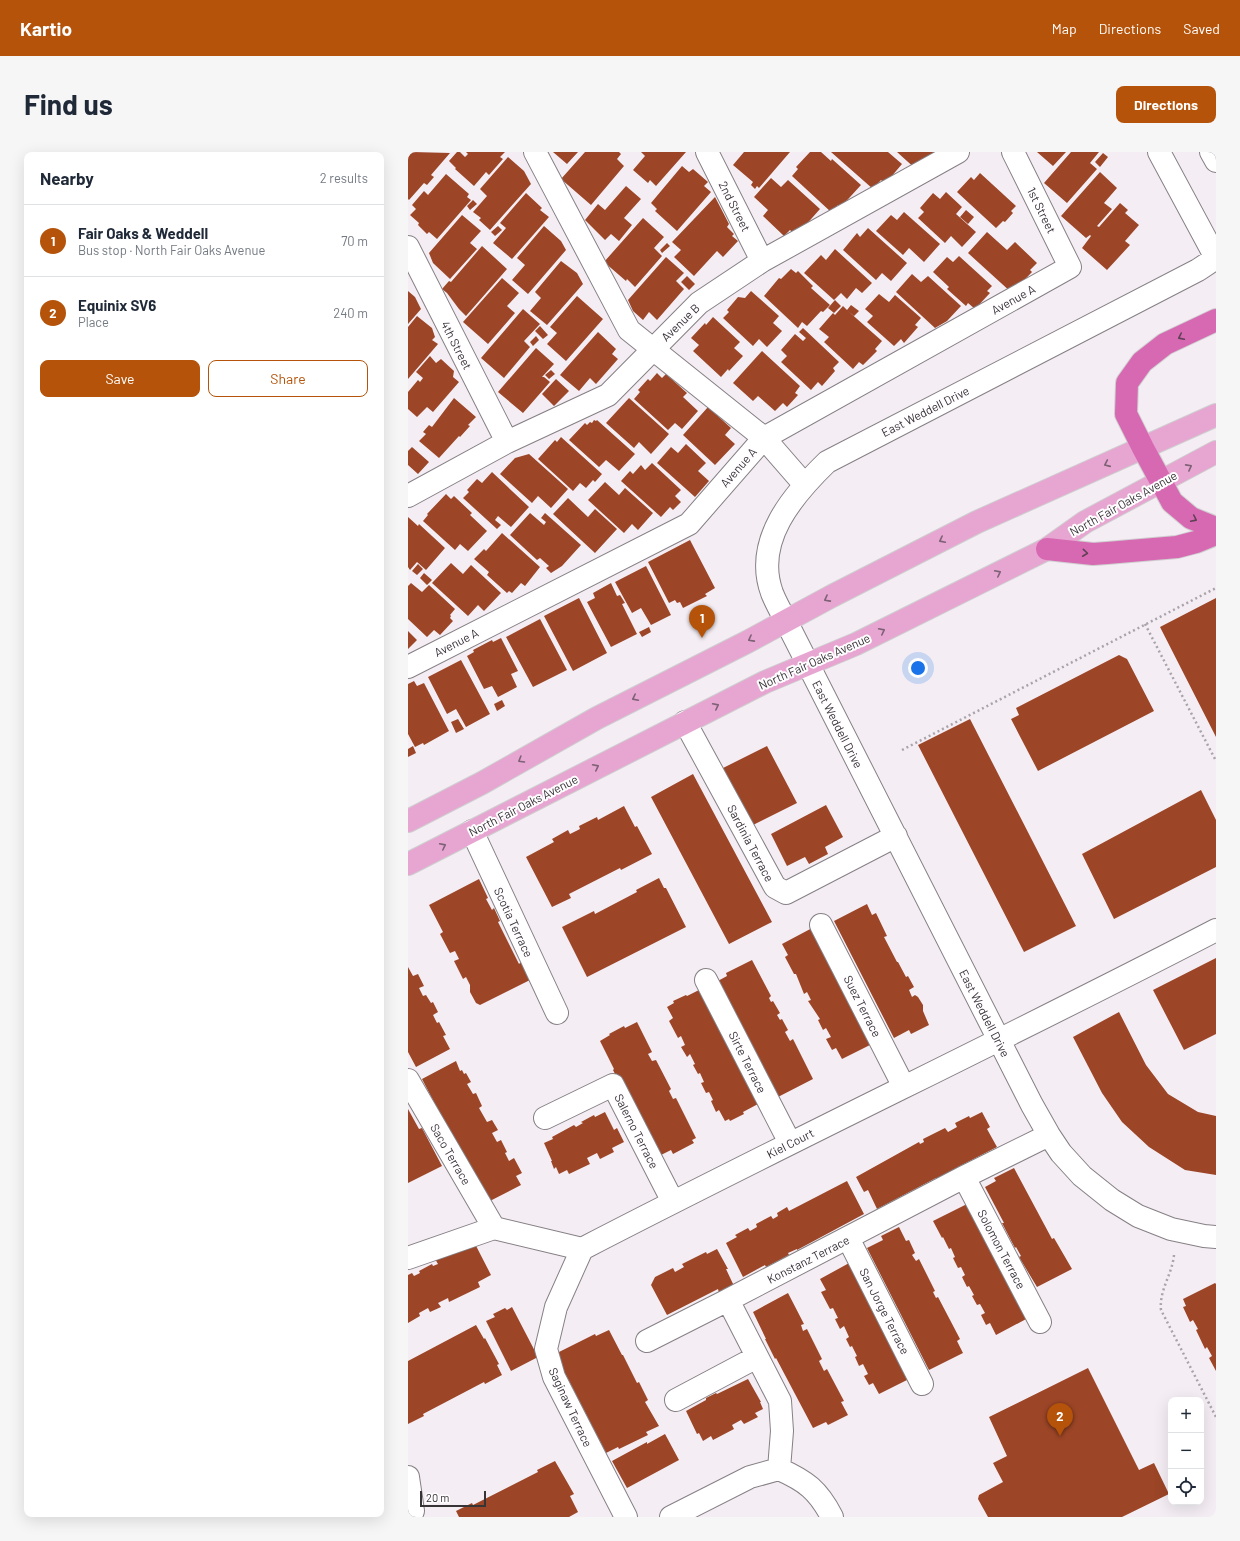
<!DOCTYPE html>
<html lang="en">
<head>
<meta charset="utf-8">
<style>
	:root { --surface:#fff; --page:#f6f6f7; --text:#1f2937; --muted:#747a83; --line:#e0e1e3; --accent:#b45309 }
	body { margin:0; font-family:Barlow,sans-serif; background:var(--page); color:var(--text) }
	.controls { position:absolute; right:12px; bottom:12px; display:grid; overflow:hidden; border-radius:8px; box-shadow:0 4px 16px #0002 }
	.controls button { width:36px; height:36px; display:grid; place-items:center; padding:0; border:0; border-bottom:1px solid var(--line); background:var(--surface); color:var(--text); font:20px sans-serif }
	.scale { position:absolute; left:12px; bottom:10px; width:66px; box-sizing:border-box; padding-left:4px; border:2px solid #373436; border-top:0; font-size:11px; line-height:14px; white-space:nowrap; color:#373436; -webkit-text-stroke:3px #fffdff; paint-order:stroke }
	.you { position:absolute; left:510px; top:516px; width:14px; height:14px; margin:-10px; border:3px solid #fff; border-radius:50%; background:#1a73e8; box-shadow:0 0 0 6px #1a73e833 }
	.badge { display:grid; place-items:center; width:26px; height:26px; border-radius:50%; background:var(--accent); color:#fff; font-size:13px; font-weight:700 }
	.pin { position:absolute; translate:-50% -33px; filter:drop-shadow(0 1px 2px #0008) }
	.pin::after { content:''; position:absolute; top:21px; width:14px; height:12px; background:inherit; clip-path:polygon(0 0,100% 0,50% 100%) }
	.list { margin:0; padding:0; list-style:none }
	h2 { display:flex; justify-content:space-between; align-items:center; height:52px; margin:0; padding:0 16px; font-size:17px }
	h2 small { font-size:13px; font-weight:400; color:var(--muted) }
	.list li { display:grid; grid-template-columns:26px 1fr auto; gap:12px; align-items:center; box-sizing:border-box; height:72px; padding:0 16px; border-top:1px solid var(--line) }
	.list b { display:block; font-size:15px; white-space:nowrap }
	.list p { margin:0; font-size:13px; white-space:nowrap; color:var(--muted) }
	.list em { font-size:13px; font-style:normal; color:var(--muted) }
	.actions { display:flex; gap:8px; padding:12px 16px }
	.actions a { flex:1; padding:9px 0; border:1px solid var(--accent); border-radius:8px; text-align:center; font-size:14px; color:var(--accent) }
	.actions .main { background:var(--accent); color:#fff }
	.icon { flex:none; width:22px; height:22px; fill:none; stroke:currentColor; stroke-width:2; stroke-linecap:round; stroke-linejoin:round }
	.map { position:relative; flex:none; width:808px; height:1365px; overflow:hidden; border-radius:8px }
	header { display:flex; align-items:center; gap:24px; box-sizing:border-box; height:56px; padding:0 20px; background:var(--accent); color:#fff }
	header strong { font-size:19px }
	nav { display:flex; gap:22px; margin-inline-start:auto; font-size:14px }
	.intro { display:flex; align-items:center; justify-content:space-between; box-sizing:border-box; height:96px; padding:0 24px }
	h1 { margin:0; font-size:28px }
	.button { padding:10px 18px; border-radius:8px; background:var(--accent); color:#fff; font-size:14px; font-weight:700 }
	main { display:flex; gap:24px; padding:0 24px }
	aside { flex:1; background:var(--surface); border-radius:8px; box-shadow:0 4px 16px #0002 }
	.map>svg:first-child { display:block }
	.building { fill:#9c4527 }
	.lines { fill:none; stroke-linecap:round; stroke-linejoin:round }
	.minor-casing { stroke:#868085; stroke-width:24 }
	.major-casing { stroke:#cfcecf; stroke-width:24 }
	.highway-casing { stroke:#cfcecf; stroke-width:24 }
	.path { stroke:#a9a4a9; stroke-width:2.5; stroke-dasharray:2 3; stroke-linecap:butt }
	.minor { stroke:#fff; stroke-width:22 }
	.major { stroke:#e7a5d1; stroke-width:22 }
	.highway { stroke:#d769b3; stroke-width:22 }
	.oneway { stroke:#5f4155 }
	.oneway2 { stroke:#7d6174 }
	.labels { text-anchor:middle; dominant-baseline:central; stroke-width:4; stroke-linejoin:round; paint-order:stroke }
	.street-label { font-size:12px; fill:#373436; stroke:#fffdff }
</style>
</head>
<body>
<header>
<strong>Kartio</strong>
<nav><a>Map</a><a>Directions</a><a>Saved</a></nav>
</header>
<div class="intro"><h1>Find us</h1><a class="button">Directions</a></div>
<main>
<aside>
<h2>Nearby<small>2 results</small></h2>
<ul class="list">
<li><span class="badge">1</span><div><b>Fair Oaks &amp; Weddell</b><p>Bus stop · North Fair Oaks Avenue</p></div><em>70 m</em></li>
<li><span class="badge">2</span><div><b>Equinix SV6</b><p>Place</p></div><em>240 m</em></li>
</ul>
<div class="actions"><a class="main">Save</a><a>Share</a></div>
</aside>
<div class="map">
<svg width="808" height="1365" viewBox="0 0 808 1365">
	<rect width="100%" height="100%" fill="#f4eef4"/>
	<!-- building -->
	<path class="building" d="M4 0 42 1 23 23 26 25 19 33 16 31 1 48 0 47V5Z
		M49 0H52L57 5 60 2 58 0H97L92 5 95 7 81 23 78 20 66 34 47 17 48 16 41 9Z
		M145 0H170L159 12Z
		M177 0H211L213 2 209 7 216 14 183 53 153 27Z
		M233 0H278L248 34 242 28 240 31 225 18 237 4Z
		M336 0H382L351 36 349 34 347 37 343 33 345 30 325 13Z
		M402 0H413L423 9 424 7 453 33 432 56 430 53 423 60 384 24 390 17 388 15Z
		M423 0H480L494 12 477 32 473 28 465 37Z
		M489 0H527L510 19Z
		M629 0H658L645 14Z
		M663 0H691L682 11 689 17 659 51 636 31Z
		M695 1 700 5 692 15 687 10Z
		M100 5 116 19 123 32 82 78 71 68 73 66 65 60 79 44 72 37Z
		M274 14 281 20 285 17 300 30 296 34 303 40 269 79 247 59 249 57 243 51Z
		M692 20 709 36 696 51 704 57 689 74 691 75 712 51 720 58 717 61 731 73 717 89 722 93 699 118 674 96 683 84 682 83 678 86 653 64Z
		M572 21 608 54 603 59 605 61 597 70 595 69 588 76 549 40 563 25 566 28Z
		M38 22 61 42 59 45 63 48 29 87 21 80 19 82 10 73 11 71 2 63 8 57 4 53 16 39 20 43Z
		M363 26 373 35 380 28 412 57 388 84 382 78 376 84 355 64 360 58 346 45Z
		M218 34 233 47 216 66 224 73 211 89 203 82 197 88 177 68 190 52 197 58Z
		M538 40 554 55 548 62 568 80 554 95 543 84 537 91 510 66 516 60 512 56 525 41 532 47Z
		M118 41 134 56 132 58 141 65 104 107 85 91 98 76 92 71Z
		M307 45 321 72 319 75 326 82 324 84 330 89 315 105 309 99 286 124 266 105 273 98 264 90Z
		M65 48 69 52 62 58 59 54Z
		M558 58 566 65 560 72 552 65Z
		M496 60 532 92 516 110 501 96 495 103 468 79 483 63 489 68Z
		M54 63 73 79 62 91 69 97 42 127 25 111 21 101Z
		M235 66 256 85 246 96 254 104 227 135 219 127 218 129 196 110Z
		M90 74 94 78 87 84 83 80Z
		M136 74 153 89 158 98 120 142 104 128 117 113 109 106Z
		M460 76 499 111 483 129 474 121 468 128 435 98 449 81 452 85Z
		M579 80 599 98 607 90 629 111 622 118 624 120 604 141 560 101Z
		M259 91 262 94 254 101 252 98Z
		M74 94 99 117 58 164 51 157 39 141 34 137 41 129 43 130Z
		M427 97 464 131 454 141 448 136 439 147 433 141 426 148 396 121 413 103 418 108Z
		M551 104 584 134 579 139 582 141 567 157 560 151 558 154 539 137 541 135 525 120 539 105 545 110Z
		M258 105 276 121 268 129 276 137 249 168 241 160 235 168 225 159 220 148Z
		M153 109 169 121 175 132 139 173 122 159 133 146 127 140Z
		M383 117 388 121 390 119 405 134 403 136 422 153 415 160 413 159 399 174 394 170 390 176 356 144 371 126 373 127Z
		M504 122 513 130 520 124 553 154 539 169 527 176 488 140Z
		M279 124 287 132 281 138 273 130Z
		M94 126 111 141 99 154 107 161 80 192 55 170Z
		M0 139 7 145 13 157 0 172Z
		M343 139 371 164 365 171 374 179 359 195 351 187 345 194 315 166 321 160 319 158 330 145 337 146Z
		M471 142 481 150 487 143 513 166 507 173 510 175 496 191 493 187 486 194 459 170 465 164 457 157Z
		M169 144 195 167 158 209 139 192 149 181 142 175Z
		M427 148 433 154 426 161 420 156Z
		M443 153 451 159 446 164 440 159 474 189 467 197 469 199 455 213 451 210 445 217 416 190 421 185 411 177 425 161 427 163 435 154 439 158Z
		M115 157 132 172 116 189 122 195 96 226 73 206Z
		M9 164 24 176 27 185 24 188 30 192 0 227V175Z
		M305 165 332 190 326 196 335 204 321 219 320 217 313 225 285 199 291 193 283 186 297 171 298 173Z
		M132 174 140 183 135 187 127 179Z
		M395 176 431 210 425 216 427 219 414 234 410 230 403 238 373 210 379 204 373 198 387 182 395 189 398 186 391 180Z
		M190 180 208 197 204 202 210 207 188 232 182 226 171 239 152 223Z
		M128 184 131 188 125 194 122 190Z
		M128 196 146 212 134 225H136L142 230 115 261 90 240Z
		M354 199 392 234 387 241 390 243 379 255 375 251 367 259 350 244 345 249 325 231Z
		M22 204 28 211 33 207 46 219 45 225 51 230 25 260 19 255 9 265 0 257V240L10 228 12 230 15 226 8 220Z
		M143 218 147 222 141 227 137 223Z
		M249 221 254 226 258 222 279 241 275 245 290 259 274 277 267 271 260 278 226 247 232 240 230 238 240 227 242 229Z
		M148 227 161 239 146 254 134 242Z
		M46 246 68 265 60 273 62 274 52 285 51 284 31 306 11 289 18 282 15 280 21 273 24 275Z
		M221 246 261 282 243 302 231 290 226 296 198 271Z
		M300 255 323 276 317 283 327 292 307 313 275 283Z
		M186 268 188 269 189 268 227 302 211 319 198 308 191 315 161 288 177 271 179 273 182 270 184 271Z
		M153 285 194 322 187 330 185 328 178 336 172 331 165 339 130 307 147 288 149 290Z
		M278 292 298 311 290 319 301 329 287 345 249 311 263 295 270 301Z
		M4 295 21 310 10 322 0 313V299Z
		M121 302 160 337 143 356 130 344 124 351 92 322 107 306Z
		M244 311 273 338 267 344 273 350 265 358 262 355 253 365 213 329 222 319 225 322 233 313 237 318Z
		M84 320 121 355 103 375 90 364 87 368 93 373 89 377 55 346 61 340 59 338 69 327 74 331Z
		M197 330 211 343 217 336 245 361 230 378 224 372 216 381 180 348Z
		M38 342 43 347 46 344 64 361 62 363 79 379 60 399 52 392 47 398 15 369 20 363 19 362Z
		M160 346 180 365 187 357 209 377 187 401 145 362Z
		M122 361 136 373 138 370 133 366 137 361 173 393 154 414 143 421 138 416 141 414 132 406 129 408 102 383Z
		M0 365 10 374 11 372 37 396 18 418 9 410 2 418 0 415Z
		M94 381 132 415 117 434 113 431 104 441 101 439 99 441 79 423 81 420 66 407 76 397 78 399Z
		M282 388 307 436 297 442 299 444 275 456 272 450 269 451 267 448 261 451 240 410Z
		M43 411 55 422 63 413 93 441 76 459 70 453 60 464 24 431Z
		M10 412 15 417 9 423 4 419Z
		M238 414 263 463 243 473 233 456 224 461 207 430Z
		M16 421 24 428 19 433 12 426Z
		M3 431 14 440 21 433 47 457 42 463 43 464 42 466 45 469 32 483 26 478 19 485 0 467V434Z
		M203 431 209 444 212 443 217 451 214 452 229 482 203 495 179 450 187 446 185 441Z
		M171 446 199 501 165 519 136 464Z
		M808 446V585L752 475Z
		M132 467 159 518 125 535 98 485Z
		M241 475 243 480 234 485 231 480Z
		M0 479 9 488 0 497Z
		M93 486 110 519 103 522 109 535 90 545 84 534 76 537 59 504 66 500 65 498 84 488 85 490Z
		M711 503 719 507 746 559 630 619 603 567 611 563 608 556Z
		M53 508 82 562 58 575 48 557 39 562 20 525Z
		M6 529 9 534 16 531 41 579 16 593 15 591 7 595 0 582V532Z
		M94 548 97 554 89 559 86 552Z
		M50 567 56 577 48 581 43 570Z
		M562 567 668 774 616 800 510 593Z
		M5 594 8 601 0 605V597Z
		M359 594 389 651 345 673 315 616Z
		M285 622 364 770 321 792 243 645Z
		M793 638 808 668V715L706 767 674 702Z
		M418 653 435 685 417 695 420 702 401 712 397 705 379 714 363 682Z
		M216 654 227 675 229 674 244 702 213 718 212 716 161 742 163 746 144 755 118 705 146 690 144 687 160 678 162 682 172 677 171 674 189 665 190 668Z
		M251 726 256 736H258L278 775 179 825 154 775 186 759 187 762 229 740 228 738Z
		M71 727 80 746 78 747 84 758 86 756 92 769 90 770 111 812 113 810 122 828 72 853 68 851 62 840V833L58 825 55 827 46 809 51 807 47 799 42 801 32 782 35 780 21 753Z
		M459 752 464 763 468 761 479 784 476 785 489 810H490L498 825 500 824 506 835 501 838 504 845 507 843 510 845 515 853V859L521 873 503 882 501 878 486 886 426 769Z
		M406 775 466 891 434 907 428 896 424 898 418 887 423 885 418 876 415 878 410 868 412 867 400 849 403 848 399 840 396 842 388 822H386L377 805 380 803 374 792Z
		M808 806V882L776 898 745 838Z
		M344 808 363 844 361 846 363 850 365 849 372 861 369 863 372 868 374 867 380 878 377 880 382 889 385 887 405 927 368 946 308 830 319 824 318 821Z
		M0 815 5 824 10 822 16 834 11 836 15 844 18 843 23 851 25 850 30 860 25 863 29 871 31 870 38 883 35 884 42 897 8 915 0 900Z
		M291 838 350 952 335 960 336 962 322 969 321 967 317 969 311 958 308 960 303 949 305 948 301 940 298 941 293 931 296 930 292 921 290 922 285 913 287 912 282 902 279 905 273 895 277 893 273 884 270 886 261 869 265 866 259 855 266 851 265 849 278 843 279 844Z
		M711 860 738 913 760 942 790 960 808 964V1023L777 1018 741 995 714 970 694 941 665 885Z
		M229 870 244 900 240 902 244 909 248 908 263 937 261 939 265 947 268 946 288 986 284 988 286 991 265 1002 263 998 251 1004 214 936 205 918 206 917 192 889 202 883 201 882 216 874 217 876Z
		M48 909 52 919 54 918 56 922 58 921 63 930 59 932 65 942 68 941 74 954 71 956 79 970 84 968 90 978 84 981 89 990 93 988 99 1000 97 1001 101 1009 106 1006 114 1021 108 1024 113 1033 78 1051 14 927Z
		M0 957 11 977 14 976 34 1014 0 1031Z
		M197 960 206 978 209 976 216 990 204 996 206 1000 192 1007 189 1001 179 1006 182 1012 161 1022 159 1018 151 1022 148 1015 146 1017 143 1009H144L136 991 145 987 144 985 166 973 168 975 175 971 173 970 186 963 187 965Z
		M574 960 582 975 579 977 589 995 550 1015 551 1016 529 1028 528 1026 469 1057 460 1038 456 1040 448 1025 511 990 512 992 516 990 515 987 537 976 540 980 549 975 547 971 561 964 562 966Z
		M606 1016 644 1087 646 1086 664 1117 629 1135 611 1105 613 1104 608 1095 607 1096 594 1071H596L577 1035 588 1029 586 1026Z
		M439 1029 456 1062 389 1098V1097L380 1101 381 1103 358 1115 357 1113 335 1125 318 1091 329 1085 327 1083 340 1076 342 1079 349 1075 348 1072 363 1064 365 1067 370 1064 369 1061 379 1055 381 1059Z
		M561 1051 620 1166 588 1183 582 1171 578 1173 573 1163 577 1161 572 1152 569 1153 564 1144 566 1143 561 1134 559 1135 554 1125 557 1123 553 1115 550 1116 545 1106 547 1105 543 1096 541 1097 535 1085 534 1086 525 1069Z
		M491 1075 498 1089 501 1088 507 1101 504 1103 508 1109 511 1107 527 1139 525 1140 528 1146 530 1145 552 1187 549 1189 555 1201 521 1218 459 1096 475 1088 473 1084Z
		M65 1088 83 1123 70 1130 72 1135 41 1150 40 1146 30 1151 33 1155 22 1160 20 1156 11 1161 12 1164 0 1171V1123L4 1121 6 1124 12 1121 11 1119 24 1112 25 1114 30 1112 27 1107Z
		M309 1097 320 1117H318L326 1134 311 1141 310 1137 259 1163 243 1133 247 1125 265 1116 267 1120 276 1115 274 1112 298 1100 299 1102Z
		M443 1110 503 1226 471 1242 465 1231 461 1233 456 1224 460 1222 455 1212 451 1214 447 1205 449 1204 444 1194 442 1195 438 1187 441 1185 436 1174 432 1177 427 1167 430 1166 425 1156 422 1157 413 1140 418 1138 412 1127Z
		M807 1131 808 1132V1219L801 1206 804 1204 799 1195 797 1197 788 1178 790 1177 785 1168 782 1170 775 1155 778 1154 775 1147Z
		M380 1141 396 1172 393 1173 395 1179 399 1177 414 1207 411 1209 416 1219 419 1217 436 1249 433 1250 440 1263 420 1273 418 1270 405 1276 368 1206 367 1207 357 1187H358L345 1160Z
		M104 1155 130 1205 103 1219 78 1169 87 1165 85 1162 97 1156 99 1158Z
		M68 1173 76 1187 77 1186 91 1212 89 1213 94 1223 77 1232 76 1230 15 1262 16 1264 0 1272V1209Z
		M201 1178 214 1203H215L229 1231 231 1230 240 1248 237 1250 251 1274 238 1280 240 1283 211 1297 210 1295 198 1301 147 1202 187 1182 188 1184Z
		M680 1216 731 1318 746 1311 761 1342 714 1365H580L570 1347 571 1343 595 1330 585 1311 599 1304 581 1265Z
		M340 1227 353 1250H352L355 1257 347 1261 350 1265 336 1272 333 1268 324 1273 326 1277 305 1288 303 1284 295 1289 291 1281 289 1282 278 1259 298 1248V1246L308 1241 309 1242Z
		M257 1282 271 1308 219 1336 204 1309 239 1290V1292Z
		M147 1309 166 1342 162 1344 170 1360 161 1365H51L48 1359 64 1351 65 1353 130 1320 129 1318Z"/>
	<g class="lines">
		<!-- minor casing -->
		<g class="minor-casing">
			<path id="minor" d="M127 0 221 178 356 286 396 332
				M299 0 354 109
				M751 0 808 106
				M803 0 808 9
				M0 95 99 290
				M808 106 790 118 419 310C385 343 345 389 364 441 368 451 373 460 378 469L624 953 641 983 653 1001 674 1024 704 1048 730 1064 763 1077 796 1084 808 1085
				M0 344 99 290 200 243 291 151 354 109 550 0
				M0 515 281 372 356 286 662 115 605 0
				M277 570 367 735 378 741 488 684
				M64 679 149 861
				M413 773 496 935
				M298 828 382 991
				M0 928 86 1076
				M137 966 205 933 265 1050
				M556 1025 632 1170
				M440 1086 514 1232
				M174 1097C384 988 598 887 808 778
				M174 1097 148 1155 138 1197 146 1225 218 1365
				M0 1106 86 1076 174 1097
				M239 1189 320 1148
				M268 1248 349 1205
				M371 1317 374 1279 372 1249 320 1148 556 1025 641 983
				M371 1317C398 1329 410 1338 424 1365
				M0 1325 5 1359 2 1365
				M263 1365 342 1325 371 1317"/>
		</g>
		<!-- major casing -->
		<g class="major-casing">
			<path id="major" d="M0 669 74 631 189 566 339 490 424 444 569 370 808 263
				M0 712 357 530 448 492 639 397 677 370 808 300"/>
		</g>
		<!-- highway casing -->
		<g class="highway-casing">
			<path id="highway" d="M808 168 757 192 734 210 719 231 718 262 735 296 764 350 783 366 808 376
				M639 397 685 402 699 401 769 395 788 390 808 382"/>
		</g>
		<!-- path -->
		<path class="path" d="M737 472 808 609
			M494 598 808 436
			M766 1103C764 1123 751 1138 753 1158L808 1265"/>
		<!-- minor -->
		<use href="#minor" class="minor"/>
		<!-- major -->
		<use href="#major" class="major"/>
		<!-- highway -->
		<use href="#highway" class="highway"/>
	</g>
	<!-- one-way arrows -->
	<defs><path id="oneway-chevron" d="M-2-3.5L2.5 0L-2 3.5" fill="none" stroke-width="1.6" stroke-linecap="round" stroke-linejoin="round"/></defs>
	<g class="oneway">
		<use href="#oneway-chevron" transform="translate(773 185) rotate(154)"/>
		<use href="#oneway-chevron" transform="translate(786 367) rotate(26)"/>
		<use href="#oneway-chevron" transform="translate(677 401) rotate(6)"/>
	</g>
	<g class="oneway2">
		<use href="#oneway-chevron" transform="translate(699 312) rotate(156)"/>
		<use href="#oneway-chevron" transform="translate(781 315) rotate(-28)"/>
		<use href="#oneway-chevron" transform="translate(534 388) rotate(153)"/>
		<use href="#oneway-chevron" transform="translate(590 421) rotate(-27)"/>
		<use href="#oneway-chevron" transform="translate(419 447) rotate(152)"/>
		<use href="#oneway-chevron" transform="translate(474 479) rotate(-27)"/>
		<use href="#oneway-chevron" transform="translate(343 487) rotate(152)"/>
		<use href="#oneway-chevron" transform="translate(227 546) rotate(153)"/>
		<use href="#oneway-chevron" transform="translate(308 554) rotate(-27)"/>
		<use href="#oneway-chevron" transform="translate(113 608) rotate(149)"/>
		<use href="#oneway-chevron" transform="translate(188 615) rotate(-27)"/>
		<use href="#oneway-chevron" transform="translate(35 694) rotate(-27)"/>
	</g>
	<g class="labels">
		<!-- street labels -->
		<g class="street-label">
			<text transform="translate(327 54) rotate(63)">2nd Street</text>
			<text transform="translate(634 58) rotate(64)">1st Street</text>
			<text transform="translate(605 147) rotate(-29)">Avenue A</text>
			<text transform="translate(272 170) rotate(-44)">Avenue B</text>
			<text transform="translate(49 193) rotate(63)">4th Street</text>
			<text transform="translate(517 259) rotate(-27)">East Weddell Drive</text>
			<text transform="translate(330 315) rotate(-49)">Avenue A</text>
			<text transform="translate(715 351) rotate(-29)">North Fair Oaks Avenue</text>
			<text transform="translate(48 490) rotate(-27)">Avenue A</text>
			<text transform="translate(406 509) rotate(-24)">North Fair Oaks Avenue</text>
			<text transform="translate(430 572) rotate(63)">East Weddell Drive</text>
			<text transform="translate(115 653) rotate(-27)">North Fair Oaks Avenue</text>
			<text transform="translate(343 691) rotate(62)">Sardinia Terrace</text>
			<text transform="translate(106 770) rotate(65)">Scotia Terrace</text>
			<text transform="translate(455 854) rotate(63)">Suez Terrace</text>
			<text transform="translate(577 861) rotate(63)">East Weddell Drive</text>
			<text transform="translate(340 910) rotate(63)">Sirte Terrace</text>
			<text transform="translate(229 979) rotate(63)">Salerno Terrace</text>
			<text transform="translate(382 991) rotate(-27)">Kiel Court</text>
			<text transform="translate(43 1002) rotate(60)">Saco Terrace</text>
			<text transform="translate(594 1097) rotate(62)">Solomon Terrace</text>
			<text transform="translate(400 1107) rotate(-27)">Konstanz Terrace</text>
			<text transform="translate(477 1159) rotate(63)">San Jorge Terrace</text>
			<text transform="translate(163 1255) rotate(65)">Saginaw Terrace</text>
		</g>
	</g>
</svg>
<div class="controls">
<button>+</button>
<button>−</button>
<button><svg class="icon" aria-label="locate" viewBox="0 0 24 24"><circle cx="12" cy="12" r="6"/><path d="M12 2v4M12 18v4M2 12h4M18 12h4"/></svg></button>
</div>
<div class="scale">20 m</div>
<div class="you"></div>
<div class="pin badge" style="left:294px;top:486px">1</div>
<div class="pin badge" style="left:652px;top:1284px">2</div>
</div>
</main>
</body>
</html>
